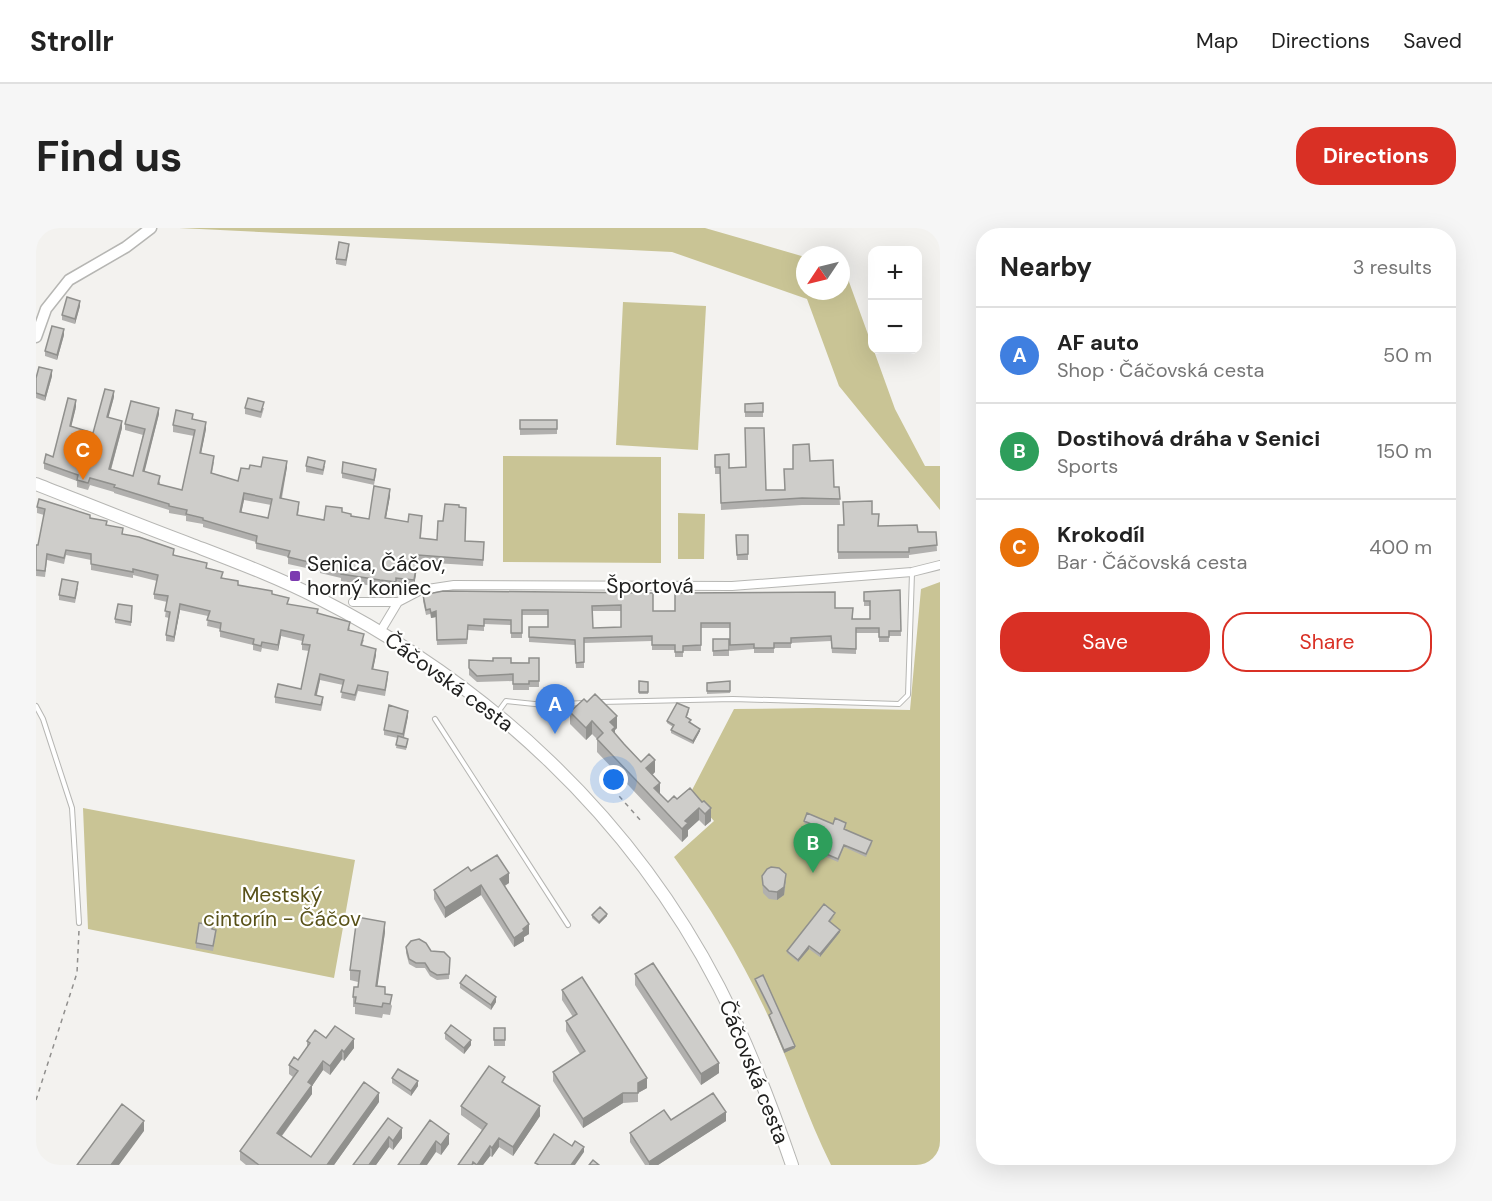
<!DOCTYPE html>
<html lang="en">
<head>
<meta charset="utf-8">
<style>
	:root { --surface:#fff; --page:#f6f6f6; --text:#222; --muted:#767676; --line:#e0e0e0; --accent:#d93025 }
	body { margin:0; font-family:"DM Sans",sans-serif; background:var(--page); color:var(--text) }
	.controls { position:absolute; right:18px; top:18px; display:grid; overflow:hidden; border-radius:12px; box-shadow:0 6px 24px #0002 }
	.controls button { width:54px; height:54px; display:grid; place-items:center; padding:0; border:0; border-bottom:2px solid var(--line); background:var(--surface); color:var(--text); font:30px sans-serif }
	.compass { position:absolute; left:760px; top:18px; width:54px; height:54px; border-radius:50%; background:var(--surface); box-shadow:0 6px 24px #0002; rotate:235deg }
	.you { position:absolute; left:578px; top:552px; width:21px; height:21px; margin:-15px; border:4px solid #fff; border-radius:50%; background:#1a73e8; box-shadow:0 0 0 9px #1a73e833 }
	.badge { display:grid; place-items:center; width:39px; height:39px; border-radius:50%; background:var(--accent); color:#fff; font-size:20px; font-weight:700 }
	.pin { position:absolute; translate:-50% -50px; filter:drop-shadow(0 2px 3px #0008) }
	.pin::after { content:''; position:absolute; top:32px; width:21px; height:18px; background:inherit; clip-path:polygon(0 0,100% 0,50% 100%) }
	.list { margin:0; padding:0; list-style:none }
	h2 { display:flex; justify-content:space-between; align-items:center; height:78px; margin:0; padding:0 24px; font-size:26px }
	h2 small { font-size:20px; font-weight:400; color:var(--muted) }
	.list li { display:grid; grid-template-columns:39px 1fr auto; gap:18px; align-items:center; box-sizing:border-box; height:96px; padding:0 24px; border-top:2px solid var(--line) }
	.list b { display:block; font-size:22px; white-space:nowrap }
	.list p { margin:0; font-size:20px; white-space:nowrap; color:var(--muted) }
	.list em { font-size:20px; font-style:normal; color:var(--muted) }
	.actions { display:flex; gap:12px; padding:18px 24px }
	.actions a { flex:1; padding:14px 0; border:2px solid var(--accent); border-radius:24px; text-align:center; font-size:21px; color:var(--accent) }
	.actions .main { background:var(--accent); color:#fff }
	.map { position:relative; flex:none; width:904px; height:937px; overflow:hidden; border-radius:24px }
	header { display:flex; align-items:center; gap:36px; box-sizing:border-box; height:84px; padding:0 30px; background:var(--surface); border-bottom:2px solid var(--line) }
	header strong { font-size:28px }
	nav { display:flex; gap:33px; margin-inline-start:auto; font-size:21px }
	.intro { display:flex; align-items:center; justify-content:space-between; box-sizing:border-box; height:144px; padding:0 36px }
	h1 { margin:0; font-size:42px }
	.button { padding:15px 27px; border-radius:24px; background:var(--accent); color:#fff; font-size:21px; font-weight:700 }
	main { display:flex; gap:36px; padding:0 36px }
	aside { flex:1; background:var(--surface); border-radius:24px; box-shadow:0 6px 24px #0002 }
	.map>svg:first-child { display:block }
	.green { fill:#c9c495 }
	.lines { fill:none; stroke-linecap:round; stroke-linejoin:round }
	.service-casing { stroke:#b6b6b3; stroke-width:6 }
	.minor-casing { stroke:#b6b6b3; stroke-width:10 }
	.tertiary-casing { stroke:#b6b6b3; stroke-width:13 }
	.secondary-casing { stroke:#b6b6b3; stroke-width:14 }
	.path { stroke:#908f8d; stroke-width:1.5; stroke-dasharray:4.5 4.5; stroke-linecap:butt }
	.service { stroke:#fff; stroke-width:4 }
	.minor { stroke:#fff; stroke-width:8 }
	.tertiary { stroke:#fff; stroke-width:10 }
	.secondary { stroke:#fff; stroke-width:12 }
	.wall { fill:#b1b0ae; fill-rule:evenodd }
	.shaded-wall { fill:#90908d }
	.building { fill:#cecdca; stroke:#90908d; stroke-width:1.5; fill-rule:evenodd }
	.poi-dot { fill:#7c3bb0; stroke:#fffffe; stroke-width:2 }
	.labels { text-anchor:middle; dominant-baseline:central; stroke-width:4.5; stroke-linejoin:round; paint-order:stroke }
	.poi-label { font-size:21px; fill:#20201f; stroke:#fffffe; text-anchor:start }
	.street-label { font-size:21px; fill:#20201f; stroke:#fffffe }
	.park-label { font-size:21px; fill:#585118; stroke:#fffffe }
</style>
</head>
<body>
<header>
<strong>Strollr</strong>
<nav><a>Map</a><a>Directions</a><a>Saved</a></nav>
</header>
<div class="intro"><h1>Find us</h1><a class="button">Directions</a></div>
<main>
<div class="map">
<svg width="904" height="937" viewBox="0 0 904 937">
	<rect width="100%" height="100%" fill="#f3f2ef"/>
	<!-- green -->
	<path class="green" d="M143 0H669L769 29V63H805V39L808 40 859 181 889 238H904V282L803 158 771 71 636 24Z
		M587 74 670 78 662 222 580 217Z
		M467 228 625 229V335L467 334Z
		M642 285 669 286 668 331H642Z
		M904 354V937H795C771 889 755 838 733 790 707 733 675 680 638 629L678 593 654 566 698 481 782 480 874 482 885 361Z
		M47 580 319 632 298 750 52 701Z"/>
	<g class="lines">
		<!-- service casing -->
		<g class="service-casing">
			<path id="service" d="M565 474 697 471 863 476 872 467 876 345
				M0 478 7 491 36 580 43 695
				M462 484 470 473 508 477 548 475
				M399 491 532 697"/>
		</g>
		<!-- minor casing -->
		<g class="minor-casing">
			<path id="minor" d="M317 374H362
				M344 404 362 374 385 362 418 357 696 358 876 344 904 337"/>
		</g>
		<!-- tertiary casing -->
		<g class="tertiary-casing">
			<path id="tertiary" d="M0 109 10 81 33 52 90 19 115 0"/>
		</g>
		<!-- secondary casing -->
		<g class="secondary-casing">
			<path id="secondary" d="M0 256C51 276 103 297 154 316 198 333 241 349 282 370 452 456 595 589 683 759 712 816 735 876 756 937"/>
		</g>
		<!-- path -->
		<path class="path" d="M583 555 577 561 605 593
			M0 872 41 745 43 702"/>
		<!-- service -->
		<use href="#service" class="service"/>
		<!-- minor -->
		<use href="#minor" class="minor"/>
		<!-- tertiary -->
		<use href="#tertiary" class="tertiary"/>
		<!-- secondary -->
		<use href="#secondary" class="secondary"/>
	</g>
	<!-- wall -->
	<path class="wall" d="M313 21 310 38 300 36V31Z
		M44 78 39 96 26 92V87Z
		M28 107 21 132 9 128V123Z
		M16 148 9 173 0 170V150Z
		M78 169 72 189 86 200 75 242 97 248 107 207 89 202V196L123 186 108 244 124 254V257L146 262 158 208 137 204V197L157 191 170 201 165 225 178 234 176 245 202 253 213 241 225 239H251L246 270 263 280 262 287 288 292 306 284 315 288 333 291 354 268 350 290 372 294H386L385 310 429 313 448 320 447 338 382 334 378 358 360 356V360L344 359 305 353V350L284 345V343L252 336V329L220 321V314L167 299V296L150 293V288L133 285V282L78 265V264L54 257 52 262 41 259V253L8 241V235L17 229 40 179 35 198 57 205ZM208 272 235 277 232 290 205 285Z
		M727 175V189H709V176Z
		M209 180H228L225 190 209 186Z
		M484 192H521V206L484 207Z
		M679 227 693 240 730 262H748L757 241 774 233 798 259H803L804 277H766L685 282 684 246H679Z
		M270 238H289L287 247 270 244Z
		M306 245 340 246 338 257 306 250Z
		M1 279 54 290 87 306 171 340 187 350 202 357 236 366 252 376 282 385 314 400 313 402 328 412 326 417 340 427 337 441 352 450 349 468 322 463 319 473 305 470 307 457 284 452 281 467 287 474 285 483 239 475V469L265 461 273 423 266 422V413L245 408 242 423 226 420 225 424 217 422V417L184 409V401L171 398 172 388 144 382 138 414 130 413V407L133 390 129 389 131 374 118 371V366L121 353 97 347V350L55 342V332L30 327 28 336 11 332 9 349 0 348V317H2L8 287 1 285Z
		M836 286 843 298 882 304H900L901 323 873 327V330L802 331V297H808Z
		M700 307H712V332H701Z
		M42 360 39 375 23 372V367Z
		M864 362 865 408H853V414H843V405H820V426L796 425 795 413 755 415V420H738V425H718V421L694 423V400H665V423H647V429H639V422H616V413L548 415V440H540L539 417 493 414V399H512V387H486V410H475V397L448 396V403L432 402 431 416 401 417 400 389 395 390 394 386 390 387 387 373V367L617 365V383L799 380 817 386V391H834V378H828V364ZM556 383H585V399L557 400Z
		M96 378 95 398 79 395V391Z
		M677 411H693V428H677Z
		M503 430V459H493V462H477V453L441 454 433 447V432L493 435Z
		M603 453 612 454V466H603Z
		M694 453V465L671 466V455Z
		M653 483 651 489 654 495 664 503 657 516 635 505V502L637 499 631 495V493Z
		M534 484 581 500 579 502V506L605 534 619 544 616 547 624 566 632 574 641 571 654 560 675 593 669 598 663 592 652 602V608L646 614 561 524V511L556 506 550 512 534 496Z
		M372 488 368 510 372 513 370 522 360 520 362 510 348 507V502Z
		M768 593 810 598 809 601 836 616 830 629 808 619 802 634 788 628V625L793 614 772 605 774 598 768 595Z
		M435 643 473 655 469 658 493 706 488 709V713L478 719 445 667 409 690 398 671V662Z
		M726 648 750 654 748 667 741 672 733 671 727 665Z
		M556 687 571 688 563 696 556 690Z
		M799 688 794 694 804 704 784 729 773 721 762 734 751 725V723Z
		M177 702 180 707 177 723 160 720V715Z
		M349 704 341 758 349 767 356 778 354 787 347 786 346 790 319 786V779H317V769L322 759V754L314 752V742Z
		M370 719 414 730 413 751 401 752 394 748 389 740H380L373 736 370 725Z
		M599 746 683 845 665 857 599 757Z
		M719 751 759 820 748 825 733 789V787L735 786 719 753Z
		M424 755 460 774 455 782 424 760Z
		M526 762 611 860 602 865V874L587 875 547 900 517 853V844L544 826 530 803V793L537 789 526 772Z
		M458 800H469V818H458Z
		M409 805 435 817 428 826 409 811Z
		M290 810 318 820 308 833 306 831 294 847 287 842 276 858V866L246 908 275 929 343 874 298 937H210L204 932V923L257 849 253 846V837L262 832 271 819V813Z
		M356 850 382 858 375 868 356 855Z
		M469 856 504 888 477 928 463 919 456 929 454 928 447 937H422L446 902 425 887V878Z
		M352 890 366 910 357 922 353 919 340 937H317Z
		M394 892 413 916 405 927 400 924Z
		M635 892 690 893 622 937H609L594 914V905Z"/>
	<!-- shaded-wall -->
	<path class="shaded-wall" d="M44 73V78L39 96V91Z
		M28 101V107L21 132V127Z
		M16 142V148L9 173V168Z
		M78 163V169L71 195V189Z
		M40 172V179L34 204V198Z
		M123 180V186L107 250V243Z
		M86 193V200L73 248V241Z
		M170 194V201L164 231V225Z
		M251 233V239L244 276V270Z
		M354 261V268L349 296V290Z
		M208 265V272L204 291V284Z
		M382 327V334L378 358V352Z
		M144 376V382L138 414V409Z
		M400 383V389L395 390V385Z
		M245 402V408L242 423V417Z
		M340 421V427L336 447V441Z
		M284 446V452L279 473V467Z
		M372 483V488L367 511V506Z
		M581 488V500L579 502V511L576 514 574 494Z
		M556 493V506L550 512V500Z
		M664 501V503L657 516V513Z
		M619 532V544L610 553V540Z
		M624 555V567L618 560Z
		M663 580V592L652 602V608L646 614V601L649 593Z
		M675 580V593L669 598V586Z
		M473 645V655L464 660V651Z
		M750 646 748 667 741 672V664Z
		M445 657V667L409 690V680Z
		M571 686V688L563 696V694Z
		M349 694V704L340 769V758Z
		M493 696V706L488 709V713L478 719V710L487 701Z
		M804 702V704L784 729V726Z
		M773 718V721L762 734V732Z
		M460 769V774L455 782V777Z
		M318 811V820L308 833V824Z
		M435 812V817L428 826V820Z
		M759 818V820L748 825V822Z
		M306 822V831L294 847V838Z
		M287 833V842L276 858V866L241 914V905L272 854Z
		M683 835V845L665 857V846Z
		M611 850V860L602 865V855Z
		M382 853V858L375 868V863Z
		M343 865V874L298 937H291Z
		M587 865V875L547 900V891Z
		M504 878V888L477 928V919Z
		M690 884V893L622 937H613V934Z
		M108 893V903L83 937H75Z
		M366 900V910L357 922V913Z
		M413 906V916L405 927V917Z
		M353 909V919L340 937H333Z
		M463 910V919L456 929V920Z
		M400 913V924L391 937H384Z
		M454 918V928L447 937H441Z
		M548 919V924L539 937H535Z"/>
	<!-- building -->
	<path class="building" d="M303 14 313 16 310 32 300 31Z
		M31 69 44 73 39 91 26 87Z
		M16 98 28 101 21 127 9 123Z
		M3 139 16 142 9 168 0 165V150Z
		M69 161 78 163 71 189 86 193 73 241 97 248 109 201 89 196 95 173 123 180 107 243 124 248 122 256 146 262 159 202 137 197 140 182 157 186 156 191 170 194 164 225 178 228 175 245 202 253 205 240 213 241 214 237 225 239 227 229 251 233 244 270 263 274 261 287 288 292 290 278 306 280V284L315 286V288L333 291 338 258 354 261 349 290 372 294 373 286 386 288 384 310 401 312 402 293H407L409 276 423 277V279L430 280 429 313 448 314 447 332 382 327 378 352 360 350V354L344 352 305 346V344L284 339 285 337 252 329 254 323 220 315 221 308 167 292V290L150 286 151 282 133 278V276L78 259 79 257 54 250 52 255 41 252 42 247 8 235 10 226 17 229 32 170 40 172 34 198 57 205ZM208 265 236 271 232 290 204 284Z
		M212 170 228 174 225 184 209 180Z
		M727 175V184H709V176Z
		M484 192H521V201H484Z
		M709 200H728L730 262H749L748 241H757V217L773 216 774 233 797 232 798 259H803L804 271 766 270 685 275 684 239H679V227L693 226V240L710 239Z
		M272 229 289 233 287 242 270 238Z
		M307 234 340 241 338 252 306 245Z
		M3 271 54 287V290L71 293 70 297 87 300 86 306 103 309 138 321 137 327 171 335 170 340 187 344 185 350 202 353V357L236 363V366L253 370 251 376 282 381 281 385 314 394 312 402 328 406 325 417 340 421 336 441 352 444 349 462 322 457 319 467 305 464 308 452 284 446 279 467 287 469 285 477 239 469 242 456 265 461 274 417 266 416 268 407 245 402 242 417 226 414 225 418 217 416 218 411 184 403 185 395 171 392 174 383 144 376 138 409 130 407 134 384 129 383 132 368 118 366 122 347 97 341V344L55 336V326L30 322 28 330 11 326 9 343 0 342V317H2L9 281 1 279Z
		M836 273V286H843L842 298 881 297 882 304H900L901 317 873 320V324H802V297H808L807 274Z
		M700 307H712V326L701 327Z
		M26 351 42 354 39 370 23 367Z
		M864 362 865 403H853V409H843V400H820V421L796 420 795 408 755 410V415H738V420H718V416L694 417V395H665V417L647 418V424H639V417H616V408L548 410V434L540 435 539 412 493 409V399H512V382H486V405H475V392L448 391V398L432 397 431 411 401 412 400 383 395 385 394 381 390 382 387 367 407 363 617 365V383H639V365L799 364V380H817L816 391H834V373H828V364ZM585 377V399L557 400 556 378Z
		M82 376 96 378 95 394 79 391Z
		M677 411H693V422L677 423Z
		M457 430H475V435H493V430H503V453H493V456H477V446L441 448 433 440V432L457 433Z
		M603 453 612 454V464H603Z
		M694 453V463H671V455Z
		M559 466 581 488 574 494 579 499 576 502 588 516 605 534 613 526 619 532 610 540 624 555 618 560 632 574 638 568 641 571 654 560 666 574 668 573 675 580 669 586 663 580 649 593 652 595 646 601 561 511 567 505 556 493 550 500 534 484 548 471 551 474Z
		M641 475 653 480 650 489 655 492 653 494 664 501 657 513 635 502 638 497 631 493Z
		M353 477 372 483 367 506 348 502Z
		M362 508 372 511 370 519 360 517Z
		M771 585 797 596 799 590 810 595 808 601 836 613 830 626 808 617 802 631 788 625 794 612 772 602 775 596 768 593Z
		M461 627 473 645 464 651 493 696 487 701 488 703 478 710 445 657 409 680 398 662 432 639 435 643Z
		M735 639 743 640 750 646 748 659 741 664 733 663 727 657 726 648 731 641Z
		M788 676 799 685 793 693 804 702 784 726 773 718 762 732 751 723Z
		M564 679 571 686 563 694 556 687Z
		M321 689 349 694 340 758 349 759V766L356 767 354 776 347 775 346 779 319 775 320 769H317L318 759H322L324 743 314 742Z
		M163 695 177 697 176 701 180 702 177 718 160 715Z
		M383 711 390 715 395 723 408 724 414 730 413 746 401 747 394 743 389 735H380L373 731 370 719 375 713Z
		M617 735 683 835 665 846 599 746Z
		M430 747 460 769 455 777 424 755Z
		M727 747 759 818 748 822 733 787 736 785 719 751Z
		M546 749 611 850 602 855V865H587L547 891 517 844 549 823 530 793 541 786 526 762Z
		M415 797 435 812 428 820 409 805Z
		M299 798 318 811 308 824 306 822 294 838 287 833 272 854 276 857 241 905 275 929 328 854 343 865 291 937H223L204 923 262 843 253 837 258 829 262 832 274 815 271 813 279 802 290 810Z
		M458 800H469V812H458Z
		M453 838 469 849 466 854 504 878 477 919 463 910 456 920 454 918 441 937 437 934 436 937H422L451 896 425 878Z
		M362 841 382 853 375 863 356 850Z
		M677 865 690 884 613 934 594 905 628 882 635 892Z
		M86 876 108 893 75 937H41Z
		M352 890 366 900 357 913 353 909 333 937H317Z
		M394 892 413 906 405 917 400 913 384 937H362Z
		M518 906 536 918 539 913 548 919 535 937H503L499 935Z
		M557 932 563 937H553Z"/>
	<!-- markers -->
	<rect class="poi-dot" x="253" y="342" width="12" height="12" rx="3"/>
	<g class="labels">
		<!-- poi labels -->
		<g class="poi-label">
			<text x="271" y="336">Senica, Čáčov,<tspan x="271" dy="24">horný koniec</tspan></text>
		</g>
		<!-- street labels -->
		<g class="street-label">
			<text x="614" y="358">Športová</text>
			<text transform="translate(413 454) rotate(36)">Čáčovská cesta</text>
			<text transform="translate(718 844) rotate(68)">Čáčovská cesta</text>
		</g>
		<!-- park labels -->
		<g class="park-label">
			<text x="246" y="667">Mestský<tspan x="246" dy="24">cintorín - Čáčov</tspan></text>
		</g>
	</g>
</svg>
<div class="controls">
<button>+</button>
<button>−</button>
</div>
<svg class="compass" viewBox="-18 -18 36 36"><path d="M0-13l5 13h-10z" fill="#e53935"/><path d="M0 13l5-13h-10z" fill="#767676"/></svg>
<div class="you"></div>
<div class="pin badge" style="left:519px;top:506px;background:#3f7fe0">A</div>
<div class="pin badge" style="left:777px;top:645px;background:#2e9e5b">B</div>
<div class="pin badge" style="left:47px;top:252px;background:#e8710a">C</div>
</div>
<aside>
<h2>Nearby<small>3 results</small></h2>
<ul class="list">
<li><span class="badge" style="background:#3f7fe0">A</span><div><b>AF auto</b><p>Shop · Čáčovská cesta</p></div><em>50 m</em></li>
<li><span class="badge" style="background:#2e9e5b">B</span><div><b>Dostihová dráha v Senici</b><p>Sports</p></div><em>150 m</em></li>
<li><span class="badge" style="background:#e8710a">C</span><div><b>Krokodíl</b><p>Bar · Čáčovská cesta</p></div><em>400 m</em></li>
</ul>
<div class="actions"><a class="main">Save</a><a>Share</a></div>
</aside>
</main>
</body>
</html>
